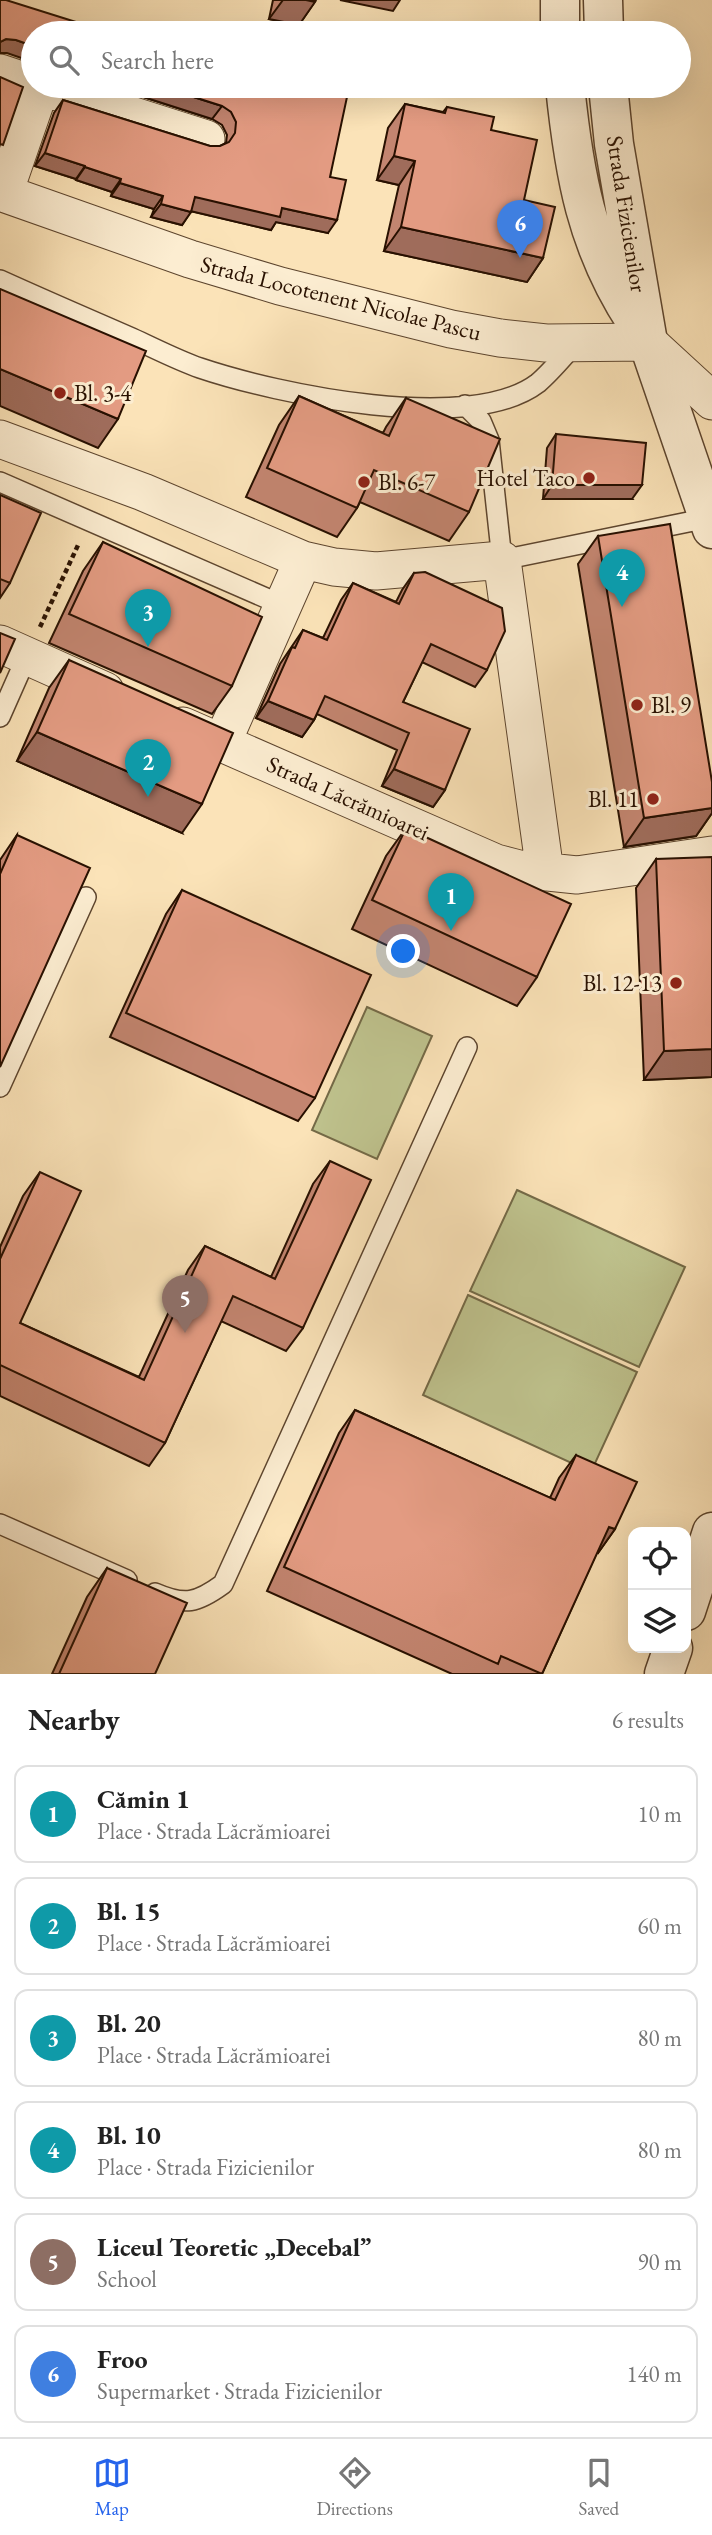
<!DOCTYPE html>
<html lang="en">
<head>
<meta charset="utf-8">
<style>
	:root { --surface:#fff; --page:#f6f6f6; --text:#222; --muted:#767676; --line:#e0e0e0; --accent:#2563eb }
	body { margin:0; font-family:"EB Garamond",serif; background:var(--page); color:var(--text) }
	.controls { position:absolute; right:21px; bottom:21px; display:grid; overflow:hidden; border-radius:14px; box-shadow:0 7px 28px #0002 }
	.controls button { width:63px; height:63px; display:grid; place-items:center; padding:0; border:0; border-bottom:2px solid var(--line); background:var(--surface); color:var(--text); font:35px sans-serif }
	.you { position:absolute; left:404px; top:952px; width:24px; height:24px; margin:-18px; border:5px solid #fff; border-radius:50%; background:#1a73e8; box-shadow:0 0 0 10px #1a73e833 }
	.badge { display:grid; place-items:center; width:46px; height:46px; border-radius:50%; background:var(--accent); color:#fff; font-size:23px; font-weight:700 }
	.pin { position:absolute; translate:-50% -58px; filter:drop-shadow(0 2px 4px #0008) }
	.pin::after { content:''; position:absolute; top:37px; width:24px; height:21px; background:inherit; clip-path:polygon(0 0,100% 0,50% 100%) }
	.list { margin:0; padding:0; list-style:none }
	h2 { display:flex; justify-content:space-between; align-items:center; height:91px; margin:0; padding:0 28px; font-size:30px }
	h2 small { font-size:23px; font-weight:400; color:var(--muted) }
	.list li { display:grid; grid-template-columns:46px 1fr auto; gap:21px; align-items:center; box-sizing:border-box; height:98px; margin:0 14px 14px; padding:0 14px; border:2px solid var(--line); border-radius:14px }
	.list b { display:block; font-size:26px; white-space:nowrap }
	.list p { margin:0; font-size:23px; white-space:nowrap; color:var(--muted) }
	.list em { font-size:23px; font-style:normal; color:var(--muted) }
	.icon { flex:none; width:38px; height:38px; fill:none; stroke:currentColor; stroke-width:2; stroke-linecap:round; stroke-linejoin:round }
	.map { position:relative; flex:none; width:712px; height:1674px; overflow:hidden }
	.search { position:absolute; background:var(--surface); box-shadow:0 7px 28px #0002; left:21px; right:21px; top:21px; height:77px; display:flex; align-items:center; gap:18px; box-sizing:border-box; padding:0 24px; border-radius:38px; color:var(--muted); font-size:26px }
	.sheet { height:763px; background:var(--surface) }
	nav { display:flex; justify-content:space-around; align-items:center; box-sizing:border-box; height:98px; border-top:2px solid var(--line); background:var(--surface); font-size:19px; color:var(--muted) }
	nav a { display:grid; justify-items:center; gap:4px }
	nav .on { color:var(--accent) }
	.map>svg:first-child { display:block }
	.green { fill:#bfc38e; stroke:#746a47; stroke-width:2 }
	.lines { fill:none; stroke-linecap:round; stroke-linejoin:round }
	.service-casing { stroke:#5d452e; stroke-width:22 }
	.minor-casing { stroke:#5d452e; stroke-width:39 }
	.tertiary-casing { stroke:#5d452e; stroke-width:41 }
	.path { stroke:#281000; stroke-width:4.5; stroke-dasharray:5 3.5; stroke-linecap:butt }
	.service { stroke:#fcedd1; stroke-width:19 }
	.minor { stroke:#fcedd1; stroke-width:37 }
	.tertiary { stroke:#fcedd1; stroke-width:38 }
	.wall { fill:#c38570; stroke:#281000; stroke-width:2 }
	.shaded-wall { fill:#9f6c5b; stroke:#281000; stroke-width:2 }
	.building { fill:#e39b82; stroke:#281000; stroke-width:2 }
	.poi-dot { fill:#8f2418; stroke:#fcedd1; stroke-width:2.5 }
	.labels { text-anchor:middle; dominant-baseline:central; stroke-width:6; stroke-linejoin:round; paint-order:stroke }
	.street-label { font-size:23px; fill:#281000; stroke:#fcedd1 }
	.poi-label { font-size:23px; fill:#281000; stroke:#fcedd1; text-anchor:start }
</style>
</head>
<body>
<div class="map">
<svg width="712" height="1674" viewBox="0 0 712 1674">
	<rect width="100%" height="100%" fill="#fbe3b8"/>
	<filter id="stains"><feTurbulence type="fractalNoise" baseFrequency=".00286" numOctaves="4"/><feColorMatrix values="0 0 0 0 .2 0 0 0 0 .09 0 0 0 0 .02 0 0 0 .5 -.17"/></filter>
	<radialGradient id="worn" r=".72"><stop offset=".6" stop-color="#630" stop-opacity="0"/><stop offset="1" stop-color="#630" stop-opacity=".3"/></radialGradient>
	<!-- green -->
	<path class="green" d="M367 1007 432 1036 377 1159 312 1130Z
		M517 1190 685 1267 639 1367 470 1291Z
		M468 1295 637 1372 591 1472 423 1395Z"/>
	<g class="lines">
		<!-- service casing -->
		<g class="service-casing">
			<path id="service" d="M0 280C44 300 88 319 132 338 154 348 177 360 200 368 277 394 470 435 538 383 551 372 563 357 575 344
				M465 405 481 421 489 440 502 560 708 518
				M0 482 282 605
				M0 717 27 656
				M0 1087 86 897
				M0 1524 127 1580
				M155 1593C185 1606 197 1603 223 1584L467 1047"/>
		</g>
		<!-- minor casing -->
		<g class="minor-casing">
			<path id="minor" d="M0 73 33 84
				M39 86 206 139
				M0 192 190 259 280 286 451 329 500 338 546 343 648 342 712 401
				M4 193 41 86
				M0 439 143 492 303 560 334 567 376 571 502 560 545 872
				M0 644 105 691
				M183 726 496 863 519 869 577 875 712 855
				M222 743 303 560"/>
		</g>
		<!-- tertiary casing -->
		<g class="tertiary-casing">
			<path id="tertiary" d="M560 0V33
				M603 0 604 33
				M565 86C574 174 586 246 636 322
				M608 86 614 144 648 342 712 529
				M686 1611 712 1532
				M664 1674 673 1648"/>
		</g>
		<!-- path -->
		<path class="path" d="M40 627 79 543"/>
		<!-- service -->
		<use href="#service" class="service"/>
		<!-- minor -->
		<use href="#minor" class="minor"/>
		<!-- tertiary -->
		<use href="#tertiary" class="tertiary"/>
	</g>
	<!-- wall -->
	<path class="wall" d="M273 0H316L299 25 269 19Z
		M109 86 340 95 330 177 328 233 276 222 271 230 191 211 182 225 151 217 154 209 111 196 112 192 76 180V179L35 166 54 113 63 100 210 146H220L226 143 227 135 222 125 212 119Z
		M405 104 443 112 447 107 491 130 524 200 543 258 527 282 384 251 399 185 377 180 388 128Z
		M299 396 383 433 386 427 406 398 469 512 449 541 360 502 357 508 337 537 246 497 279 425Z
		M556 434 632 499H543L547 448Z
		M0 495 10 583 0 598Z
		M598 536 712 782V813L696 836 624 847 578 564Z
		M103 542 232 686 212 714 49 643 83 571Z
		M414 573 487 670 475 687 422 662 403 702 445 790 433 807 382 786 397 750 317 714 314 720 302 737 256 718 280 664 303 630 323 638 341 600 353 583 396 602 402 590Z
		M69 660 182 833 17 761 49 688Z
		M406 828 537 977 517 1006 352 929 386 856Z
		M17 835 0 1067V860Z
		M656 859 712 1077 644 1080 636 888Z
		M182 890 315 1098 298 1121 110 1037 166 914Z
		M330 1161 303 1328 286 1351 221 1321 165 1443 149 1466 0 1396V1247L23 1196 40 1172 20 1323 139 1377 188 1270 205 1246 271 1277 313 1184Z
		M355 1410 550 1498 559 1478 576 1455 615 1529 598 1553 597 1552 542 1674H452L267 1591 339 1433Z
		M107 1568 155 1674H52L87 1597Z"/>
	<!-- shaded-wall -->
	<path class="shaded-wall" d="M283 0H306L315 2 299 25 269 19Z
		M340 0H400L393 11Z
		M6 39 16 40 33 46V62L7 53H0V42Z
		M109 86H159L222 106 212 119Z
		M45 153 85 166 76 179 35 166Z
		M394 156 415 161 399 185 377 180Z
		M85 167 121 179 112 192 76 180Z
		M120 183 163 196 154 209 111 196Z
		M195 197 282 208 337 220 328 233 276 222 271 230 186 210Z
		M161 204 191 212 182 225 151 217Z
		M401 227 543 258 527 282 384 251Z
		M0 369 118 419 98 448 0 406Z
		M552 485H642L632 499H543Z
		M268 701 314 720 302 737 256 718Z
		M37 732 202 804 182 833 17 761Z
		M394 769 445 790 433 807 382 786Z
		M712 808V813L696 836 624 847 644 818Z
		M712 1049V1077L644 1080 664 1051Z
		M609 1527 615 1529 598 1553 592 1550Z"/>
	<!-- building -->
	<path class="building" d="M0 0H6L111 33H33V46L16 40 6 39 0 42Z
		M0 77 23 87 3 145 0 144Z
		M159 86H342L340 95 347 97 330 177 346 180 337 220 282 208 280 217 195 197 191 212 161 204 163 196 120 183 121 179 85 167V166L45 153 63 100 210 146H220L229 142 235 133 236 122 231 112 222 106Z
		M405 104 445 113 447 107 494 117 491 130 537 140 524 200 555 207 543 258 401 227 415 161 394 156Z
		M0 289 146 351 118 419 0 369Z
		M299 396 389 436 406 398 500 439 469 512 374 470 357 508 267 468Z
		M556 434 646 443 642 485H552Z
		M0 495 41 513 10 583 0 579Z
		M670 524 712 782V808L644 818 598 536Z
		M103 542 262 617 232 686 69 614Z
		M425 572 502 608 505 631 487 670 431 644 403 702 470 729 445 790 394 769 409 733 325 696 314 720 268 701 292 647 295 648 303 630 327 640 353 583 399 604 414 573Z
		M0 633 15 639 0 673Z
		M69 660 233 733 202 804 37 732Z
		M406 828 571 904 537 977 372 900Z
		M17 835 90 868 0 1067V874Z
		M712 857V1049L664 1051 656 859Z
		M182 890 371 975 315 1098 126 1013Z
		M330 1161 371 1180 303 1328 233 1296 165 1443 0 1365V1259L40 1172 81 1191 20 1323 144 1380 205 1246 275 1279Z
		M355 1410 555 1500 576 1455 637 1482 615 1529 609 1527 542 1674 501 1656 498 1664 284 1567Z
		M107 1568 187 1603 155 1674H59Z"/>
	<!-- markers -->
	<g class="poi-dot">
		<circle cx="60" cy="393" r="7"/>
		<circle cx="589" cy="478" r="7"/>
		<circle cx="364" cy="482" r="7"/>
		<circle cx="637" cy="705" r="7"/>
		<circle cx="653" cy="799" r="7"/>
		<circle cx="676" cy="983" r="7"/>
	</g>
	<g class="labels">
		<!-- street labels -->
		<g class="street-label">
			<text transform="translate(627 214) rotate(81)">Strada Fizicienilor</text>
			<text transform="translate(341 298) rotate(14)">Strada Locotenent Nicolae Pascu</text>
			<text transform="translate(348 798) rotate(24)">Strada Lăcrămioarei</text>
		</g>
		<!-- poi labels -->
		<g class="poi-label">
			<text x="74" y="393">Bl. 3-4</text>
			<text x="575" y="478" text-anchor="end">Hotel Taco</text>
			<text x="378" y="482">Bl. 6-7</text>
			<text x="651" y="705">Bl. 9</text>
			<text x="639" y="799" text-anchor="end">Bl. 11</text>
			<text x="662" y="983" text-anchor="end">Bl. 12-13</text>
		</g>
	</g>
	<rect width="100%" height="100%" filter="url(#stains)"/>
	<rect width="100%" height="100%" fill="url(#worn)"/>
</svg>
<div class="controls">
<button><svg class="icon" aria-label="locate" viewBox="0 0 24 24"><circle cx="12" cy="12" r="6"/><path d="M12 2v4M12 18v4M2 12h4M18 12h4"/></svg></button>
<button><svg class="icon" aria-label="layers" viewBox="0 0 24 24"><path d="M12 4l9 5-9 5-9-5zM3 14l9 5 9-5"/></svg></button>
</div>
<div class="you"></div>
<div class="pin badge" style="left:451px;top:931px;background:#0f9aa8">1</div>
<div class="pin badge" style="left:148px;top:797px;background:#0f9aa8">2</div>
<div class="pin badge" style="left:148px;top:647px;background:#0f9aa8">3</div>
<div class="pin badge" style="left:622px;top:607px;background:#0f9aa8">4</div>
<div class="pin badge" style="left:185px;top:1333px;background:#8d6e63">5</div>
<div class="pin badge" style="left:520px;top:258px;background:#3f7fe0">6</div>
<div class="search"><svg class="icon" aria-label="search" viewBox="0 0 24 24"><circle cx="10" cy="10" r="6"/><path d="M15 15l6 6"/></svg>Search here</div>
</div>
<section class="sheet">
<h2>Nearby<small>6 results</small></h2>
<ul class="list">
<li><span class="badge" style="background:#0f9aa8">1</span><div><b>Cămin 1</b><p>Place · Strada Lăcrămioarei</p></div><em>10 m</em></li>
<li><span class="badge" style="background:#0f9aa8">2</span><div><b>Bl. 15</b><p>Place · Strada Lăcrămioarei</p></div><em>60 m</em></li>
<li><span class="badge" style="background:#0f9aa8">3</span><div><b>Bl. 20</b><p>Place · Strada Lăcrămioarei</p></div><em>80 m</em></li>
<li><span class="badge" style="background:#0f9aa8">4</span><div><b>Bl. 10</b><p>Place · Strada Fizicienilor</p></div><em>80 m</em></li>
<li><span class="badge" style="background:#8d6e63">5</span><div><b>Liceul Teoretic „Decebal”</b><p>School</p></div><em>90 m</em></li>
<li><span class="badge" style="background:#3f7fe0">6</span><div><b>Froo</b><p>Supermarket · Strada Fizicienilor</p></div><em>140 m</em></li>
</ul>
</section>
<nav>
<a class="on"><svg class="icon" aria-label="map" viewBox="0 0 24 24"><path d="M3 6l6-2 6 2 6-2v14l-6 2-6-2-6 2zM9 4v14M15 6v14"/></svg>Map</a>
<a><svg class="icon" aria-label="directions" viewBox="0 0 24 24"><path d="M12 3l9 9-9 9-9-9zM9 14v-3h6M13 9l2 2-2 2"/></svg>Directions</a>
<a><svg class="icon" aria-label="saved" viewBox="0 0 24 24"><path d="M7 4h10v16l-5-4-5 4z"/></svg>Saved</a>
</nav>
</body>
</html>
